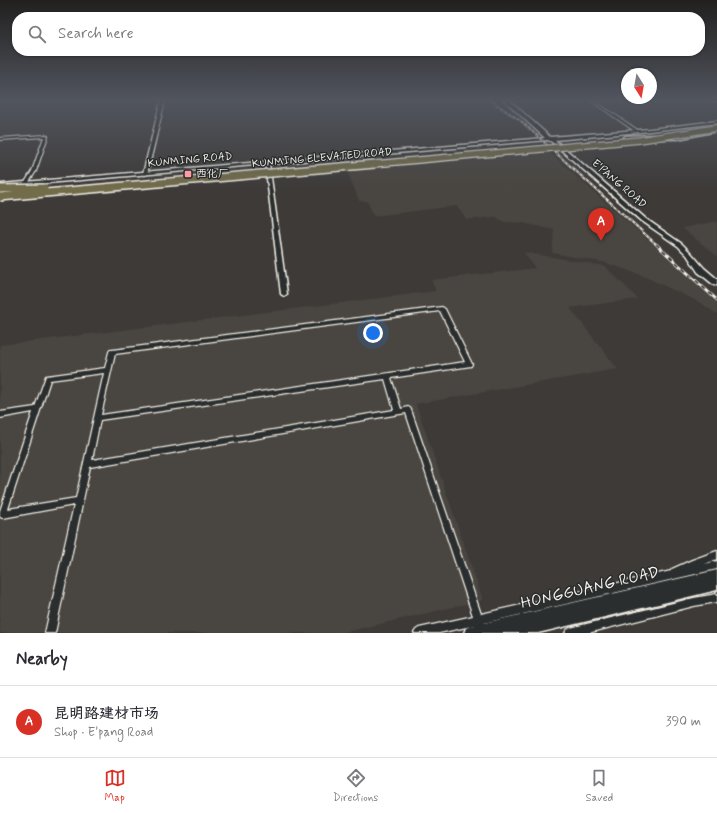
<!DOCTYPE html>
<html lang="en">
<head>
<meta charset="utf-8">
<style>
	:root { --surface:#fff; --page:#f2f2f3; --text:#2b2b33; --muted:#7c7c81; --line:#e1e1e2; --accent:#d93025 }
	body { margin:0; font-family:Mynerve,"LXGW WenKai TC",sans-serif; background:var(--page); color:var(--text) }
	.compass { position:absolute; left:621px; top:68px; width:36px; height:36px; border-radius:50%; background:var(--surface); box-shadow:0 1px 3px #0004; rotate:169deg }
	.you { position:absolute; left:373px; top:333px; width:14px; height:14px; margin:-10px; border:3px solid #fff; border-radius:50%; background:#1a73e8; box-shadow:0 0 0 6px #1a73e833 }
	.badge { display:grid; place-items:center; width:26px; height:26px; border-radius:50%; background:var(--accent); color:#fff; font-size:13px; font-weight:700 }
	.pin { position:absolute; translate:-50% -33px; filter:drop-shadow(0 1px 2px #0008) }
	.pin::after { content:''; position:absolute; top:21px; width:14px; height:12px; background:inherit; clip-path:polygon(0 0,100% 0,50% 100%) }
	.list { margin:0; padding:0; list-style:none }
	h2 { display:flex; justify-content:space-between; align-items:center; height:52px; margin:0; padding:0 16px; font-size:17px }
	h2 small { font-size:13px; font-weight:400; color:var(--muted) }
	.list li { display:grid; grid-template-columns:26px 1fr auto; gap:12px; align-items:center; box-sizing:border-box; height:72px; padding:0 16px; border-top:1px solid var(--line) }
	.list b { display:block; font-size:15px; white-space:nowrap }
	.list p { margin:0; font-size:13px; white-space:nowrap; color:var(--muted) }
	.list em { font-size:13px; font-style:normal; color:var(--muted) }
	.icon { flex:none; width:22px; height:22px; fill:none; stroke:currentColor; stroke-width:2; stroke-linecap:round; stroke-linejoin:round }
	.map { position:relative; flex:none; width:717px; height:633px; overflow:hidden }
	.search { position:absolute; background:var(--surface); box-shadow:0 1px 3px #0004; left:12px; right:12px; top:12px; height:44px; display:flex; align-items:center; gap:10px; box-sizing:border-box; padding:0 14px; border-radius:16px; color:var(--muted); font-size:15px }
	.sheet { height:124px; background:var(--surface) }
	nav { display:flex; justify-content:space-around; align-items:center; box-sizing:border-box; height:56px; border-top:1px solid var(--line); background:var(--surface); font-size:11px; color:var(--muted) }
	nav a { display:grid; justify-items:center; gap:2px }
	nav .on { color:var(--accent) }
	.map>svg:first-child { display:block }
	.built { fill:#4a443f }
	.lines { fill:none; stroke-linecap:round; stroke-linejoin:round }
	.minor-casing { stroke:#f4f1e8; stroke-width:2.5 }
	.tertiary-casing { stroke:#f4f1e8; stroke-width:3 }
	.secondary-casing { stroke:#f4f1e8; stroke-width:3 }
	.minor { fill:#2a2d2e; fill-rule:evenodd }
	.tertiary { fill:#2a2d2e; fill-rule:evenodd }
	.secondary { fill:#2a2d2e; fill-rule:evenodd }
	.rail-far1-casing { stroke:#f4f1e8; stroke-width:2 }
	.rail-casing { stroke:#f4f1e8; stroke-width:3 }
	.rail-far1 { stroke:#2a2d2e; stroke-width:1; stroke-dasharray:2.5; stroke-linecap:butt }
	.rail { stroke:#2a2d2e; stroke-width:1.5; stroke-dasharray:4.5; stroke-linecap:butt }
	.trunk-bridge-far1-casing { stroke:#f4f1e8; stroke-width:8; stroke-linecap:butt }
	.trunk-bridge-casing { stroke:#f4f1e8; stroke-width:10; stroke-linecap:butt }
	.trunk-bridge-far1 { stroke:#726c4b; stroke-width:5.5 }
	.trunk-bridge { stroke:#726c4b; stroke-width:7 }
	.poi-dot { fill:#ff9aa2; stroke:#2a2d2e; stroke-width:1.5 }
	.labels { text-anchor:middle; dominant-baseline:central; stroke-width:3; stroke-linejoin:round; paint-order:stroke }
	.far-street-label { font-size:11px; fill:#f4f1e8; stroke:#2a2d2e }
	.far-poi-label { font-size:11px; fill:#f4f1e8; stroke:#2a2d2e; text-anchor:start }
	.near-street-label { font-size:16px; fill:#f4f1e8; stroke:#2a2d2e }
</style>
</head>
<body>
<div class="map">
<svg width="717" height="633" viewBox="0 0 717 633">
	<rect width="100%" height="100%" fill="#3d3a38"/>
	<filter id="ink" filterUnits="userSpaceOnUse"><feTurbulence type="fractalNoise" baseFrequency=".025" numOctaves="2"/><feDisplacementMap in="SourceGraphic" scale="8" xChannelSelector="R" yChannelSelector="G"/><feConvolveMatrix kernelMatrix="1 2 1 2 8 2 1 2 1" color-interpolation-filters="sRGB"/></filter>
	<g filter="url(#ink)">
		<!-- built -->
		<path class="built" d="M548 151 717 301V314L699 302 641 275 606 263 552 253 554 230 523 223 504 222 496 217 466 220 457 206 374 216 367 201H359L347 171Z
			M717 221V256L682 228Z
			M523 252 605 266 638 299 570 308 618 369 416 404 483 600 342 633H0V345L436 291 431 280 535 268Z"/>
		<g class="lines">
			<!-- minor casing -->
			<g class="minor-casing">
				<path id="minor" d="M590 100H593L639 131 636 132Z
					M715 100H717V101H715Z
					M46 135 48 136 36 171 27 185H25L24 184 32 171 44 137 0 140V138Z
					M442 307 445 309 472 364 471 366 391 378 401 409 408 407 410 408 411 410 481 614 671 571 672 569 692 560 717 551V559L705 564 717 561V569L484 623 487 630 485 633H479L476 625 439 633H414L416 630 419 628 473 616 406 413 90 467 55 633H45L74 505 3 518 0 517V511L33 412 0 418V412L35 407 46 376 105 368 109 352 110 350H112ZM440 311 465 362 101 415 115 354ZM104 373 76 498 8 509 50 380ZM385 379 394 410 92 460 100 420Z
					M717 594V602L694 606 588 633H565L567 630 570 628 694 598Z"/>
			</g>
			<!-- tertiary casing -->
			<g class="tertiary-casing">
				<path id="tertiary" d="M161 100H165L147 174 145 175 143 174Z
					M265 162 269 163 287 294 284 296 281 294Z"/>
			</g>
			<!-- secondary casing -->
			<g class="secondary-casing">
				<path id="secondary" d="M504 100H509L550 137 650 129 717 121V123L650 131 555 140 646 219 682 244 691 253 704 268 717 279V285H714L698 272 687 255 678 246 642 221 552 142 548 140 0 187 1 184 545 138Z
					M711 130H713V132L678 139H654V137L626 138 624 137 626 136 653 135H655V137H678Z
					M717 570V590L538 633H464L466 628 471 626Z"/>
			</g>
			<!-- minor -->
			<use href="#minor" class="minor"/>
			<!-- tertiary -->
			<use href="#tertiary" class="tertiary"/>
			<!-- secondary -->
			<use href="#secondary" class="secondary"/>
			<!-- rail-far1 casing -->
			<g class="rail-far1-casing">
				<path id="rail-far1" d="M490 100 521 121 657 245"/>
			</g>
			<!-- rail casing -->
			<g class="rail-casing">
				<path id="rail" d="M656 244 717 300"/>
			</g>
			<!-- rail-far1 -->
			<use href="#rail-far1" class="rail-far1"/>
			<!-- rail -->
			<use href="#rail" class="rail"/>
			<!-- trunk-bridge-far1 casing -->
			<g class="trunk-bridge-far1-casing">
				<path id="trunk-bridge-far1" d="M363 165 640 140 717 128"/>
			</g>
			<!-- trunk-bridge casing -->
			<g class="trunk-bridge-casing">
				<path id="trunk-bridge" d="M0 189 44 188
					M0 197 375 164"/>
			</g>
			<!-- trunk-bridge-far1 -->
			<use href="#trunk-bridge-far1" class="trunk-bridge-far1"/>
			<!-- trunk-bridge -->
			<use href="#trunk-bridge" class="trunk-bridge"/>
		</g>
	</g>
	<!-- sky -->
	<linearGradient id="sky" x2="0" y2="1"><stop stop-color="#22201f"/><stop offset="0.53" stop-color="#51555e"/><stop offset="1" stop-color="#51555e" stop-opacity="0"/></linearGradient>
	<rect width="717" height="189" fill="url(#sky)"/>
	<!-- markers -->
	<rect class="poi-dot" x="184" y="170" width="8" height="8" rx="2"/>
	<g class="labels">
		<!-- far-street labels -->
		<g class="far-street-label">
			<text transform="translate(322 158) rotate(-5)">KUNMING ELEVATED ROAD</text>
			<text transform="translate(190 160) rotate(-5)">KUNMING ROAD</text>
			<text transform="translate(619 184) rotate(41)">E'PANG ROAD</text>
		</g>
		<!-- far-poi labels -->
		<g class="far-poi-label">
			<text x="196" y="174">西化厂</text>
		</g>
		<!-- near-street labels -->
		<g class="near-street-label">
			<text transform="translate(590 588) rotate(-13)">HONGGUANG ROAD</text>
		</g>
	</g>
</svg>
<svg class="compass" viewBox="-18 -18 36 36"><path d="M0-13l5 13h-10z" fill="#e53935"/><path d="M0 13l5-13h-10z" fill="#7c7c81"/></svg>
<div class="you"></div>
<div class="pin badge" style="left:601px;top:241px">A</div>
<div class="search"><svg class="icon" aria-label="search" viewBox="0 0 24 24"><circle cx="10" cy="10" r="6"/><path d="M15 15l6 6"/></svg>Search here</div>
</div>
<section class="sheet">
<h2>Nearby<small></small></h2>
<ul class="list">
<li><span class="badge">A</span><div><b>昆明路建材市场</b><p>Shop · E'pang Road</p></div><em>390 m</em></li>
</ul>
</section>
<nav>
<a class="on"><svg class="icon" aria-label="map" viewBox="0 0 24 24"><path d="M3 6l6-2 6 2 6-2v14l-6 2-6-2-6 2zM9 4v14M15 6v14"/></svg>Map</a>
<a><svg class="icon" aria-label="directions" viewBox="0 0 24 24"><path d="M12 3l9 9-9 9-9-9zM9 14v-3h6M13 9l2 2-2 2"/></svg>Directions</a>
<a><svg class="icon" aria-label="saved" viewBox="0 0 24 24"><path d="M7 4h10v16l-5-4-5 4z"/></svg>Saved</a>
</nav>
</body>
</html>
